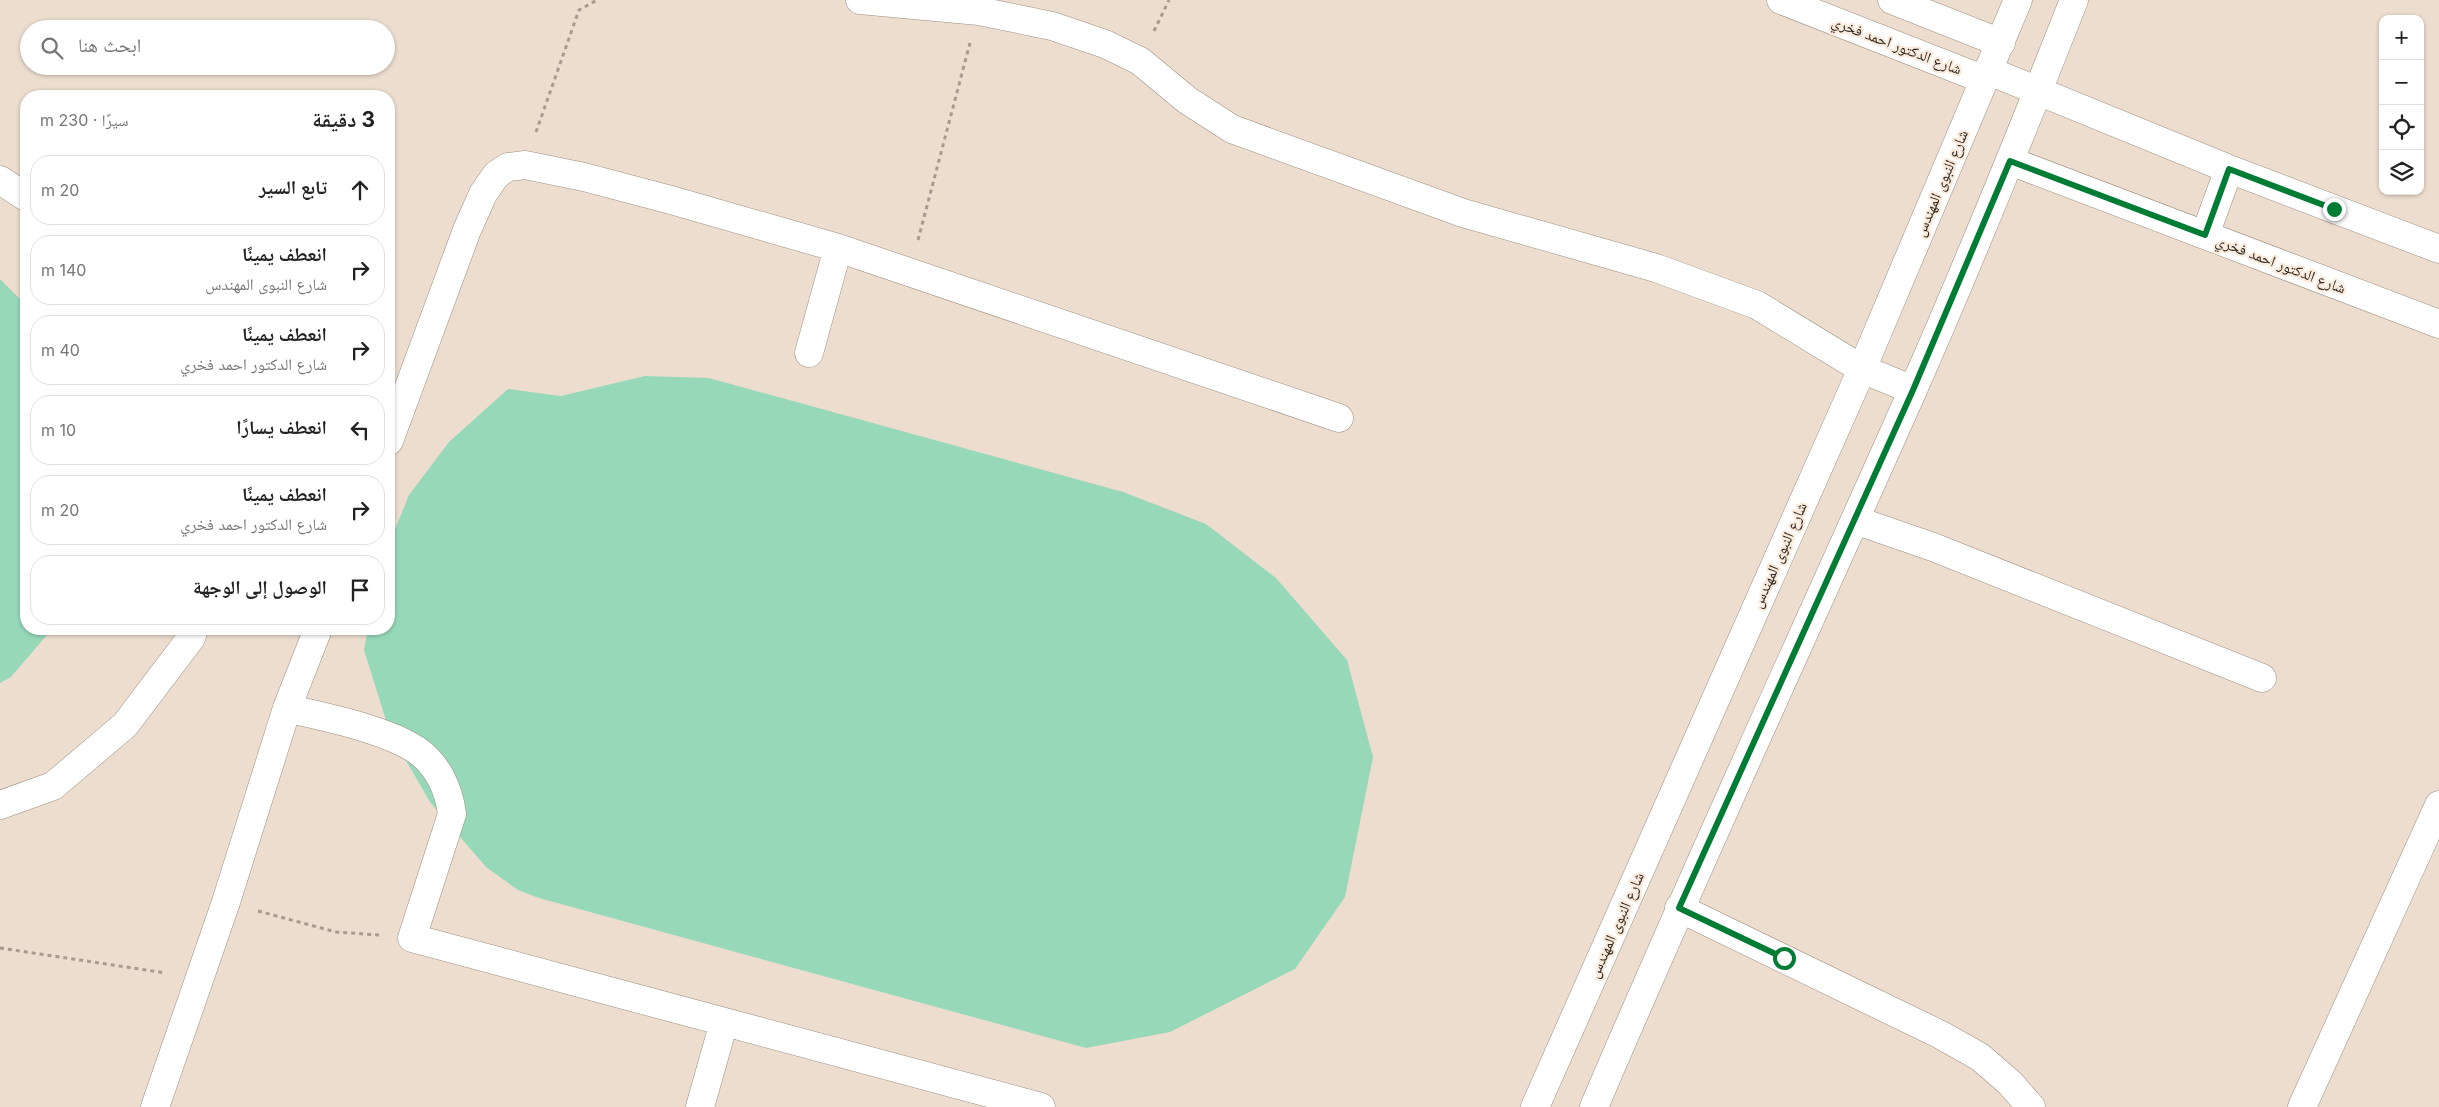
<!DOCTYPE html>
<html lang="ar">
<head>
<meta charset="utf-8">
<style>
	:root { --surface:#fff; --page:#f6f6f6; --text:#222; --muted:#767676; --line:#e0e0e0 }
	body { margin:0; font-family:Inter,"Noto Naskh Arabic",sans-serif; background:var(--page); color:var(--text); direction:rtl }
	.controls { position:absolute; right:15px; top:15px; display:grid; overflow:hidden; border-radius:10px; box-shadow:0 1px 4px #0004 }
	.controls button { width:45px; height:45px; display:grid; place-items:center; padding:0; border:0; border-bottom:1px solid var(--line); background:var(--surface); color:var(--text); font:25px sans-serif }
	.stop { position:absolute; width:15px; height:15px; margin:-11px; border:4px solid #007c34; border-radius:50%; background:#fff }
	.stop.end { background:#007c34; border-color:#fff; box-shadow:0 1px 5px #0008 }
	.list { margin:0; padding:0; list-style:none }
	h2 { display:flex; justify-content:space-between; align-items:center; height:65px; margin:0; padding:0 20px; font-size:21px }
	h2 small { font-size:16px; font-weight:400; color:var(--muted) }
	.list li { display:grid; grid-template-columns:32px 1fr auto; gap:15px; align-items:center; box-sizing:border-box; height:70px; margin:0 10px 10px; padding:0 10px; border:1px solid var(--line); border-radius:20px }
	.list b { display:block; font-size:19px; white-space:nowrap }
	.list p { margin:0; font-size:16px; white-space:nowrap; color:var(--muted) }
	.list em { font-size:16px; font-style:normal; color:var(--muted) }
	.icon { flex:none; width:28px; height:28px; fill:none; stroke:currentColor; stroke-width:2; stroke-linecap:round; stroke-linejoin:round }
	.map { position:relative; flex:none; width:2439px; height:1107px; overflow:hidden; direction:ltr }
	.search { position:absolute; background:var(--surface); box-shadow:0 1px 4px #0004; left:20px; top:20px; width:375px; height:55px; display:flex; align-items:center; gap:12px; box-sizing:border-box; padding:0 18px; border-radius:28px; color:var(--muted); font-size:19px }
	.panel { position:absolute; background:var(--surface); box-shadow:0 1px 4px #0004; left:20px; top:90px; width:375px; height:545px; border-radius:20px; direction:rtl }
	.map>svg:first-child { display:block }
	.green { fill:#97d8b9 }
	.lines { fill:none; stroke-linecap:round; stroke-linejoin:round }
	.minor-casing { stroke:#9e9081; stroke-width:29 }
	.path { stroke:#a79b90; stroke-width:3; stroke-dasharray:4 4; stroke-linecap:butt }
	.minor { stroke:#fff; stroke-width:28 }
	.route { stroke:#007c34; stroke-width:6 }
	.labels { text-anchor:middle; dominant-baseline:central; stroke-width:4.5; stroke-linejoin:round; paint-order:stroke }
	.street-label { font-size:15px; fill:#2d2721; stroke:#faeadb }
</style>
</head>
<body>
<div class="map">
<svg width="2439" height="1107" viewBox="0 0 2439 1107">
	<rect width="100%" height="100%" fill="#ecddce"/>
	<!-- green -->
	<path class="green" d="M0 279 26 305V629H52L11 677 0 683Z
		M645 376 709 378 1123 492 1206 524 1276 578 1347 660 1373 757 1345 897 1295 969 1170 1032 1086 1048 539 898 518 890 486 867 430 802 390 733 364 650 368 629H389V544L409 495 449 442 508 389 561 396Z"/>
	<g class="lines">
		<!-- minor casing -->
		<g class="minor-casing">
			<path id="minor" d="M860 0 979 11 1052 26 1105 44 1140 61 1187 100 1232 129 1463 213 1656 268 1757 305 1862 369 1913 390
				M1781 0 1985 80
				M1892 0 2001 43
				M1989 71 2229 169 2439 249
				M2010 161 2439 324
				M0 180 26 197
				M2205 235 2229 169
				M809 353 838 248
				M389 441 467 230 483 194 496 175 508 167 525 165 584 177 671 200 838 248 1339 418
				M1855 520 1933 547 2262 678
				M287 708C326 718 382 728 415 749 437 763 449 789 452 814L412 938 1041 1107
				M0 805 53 786 125 725 191 638 194 629
				M1679 908 1941 1035 1980 1057 2010 1083 2031 1107
				M155 1107 226 902 287 708 318 629
				M700 1107 724 1022
				M1535 1107 1862 369 2018 0
				M1594 1107C1696 867 1806 631 1912 392 1969 263 2022 132 2074 0
				M2302 1107 2439 805"/>
		</g>
		<!-- path -->
		<path class="path" d="M1154 31 1169 0
			M536 132 579 10 597 0
			M918 240 970 43
			M258 911 336 932 379 935
			M0 948 166 973"/>
		<!-- minor -->
		<use href="#minor" class="minor"/>
	</g>
	<g class="lines">
		<!-- route -->
		<path class="route" d="M1784 958 1679 908 1913 390 2010 161 2205 235 2229 169 2334 209"/>
	</g>
	<g class="labels">
		<!-- street labels -->
		<g class="street-label">
			<text transform="translate(1897 45) rotate(21)">شارع الدكتور احمد فخري</text>
			<text transform="translate(1941 183) rotate(-67)">شارع النبوى المهندس</text>
			<text transform="translate(2281 264) rotate(21)">شارع الدكتور احمد فخري</text>
			<text transform="translate(1779 555) rotate(-66)">شارع النبوى المهندس</text>
			<text transform="translate(1616 925) rotate(-66)">شارع النبوى المهندس</text>
		</g>
	</g>
</svg>
<div class="controls">
<button>+</button>
<button>−</button>
<button><svg class="icon" aria-label="locate" viewBox="0 0 24 24"><circle cx="12" cy="12" r="6"/><path d="M12 2v4M12 18v4M2 12h4M18 12h4"/></svg></button>
<button><svg class="icon" aria-label="layers" viewBox="0 0 24 24"><path d="M12 4l9 5-9 5-9-5zM3 14l9 5 9-5"/></svg></button>
</div>
<div class="stop" style="left:1784px;top:958px"></div>
<div class="stop end" style="left:2334px;top:209px"></div>
<div class="search"><svg class="icon" aria-label="search" viewBox="0 0 24 24"><circle cx="10" cy="10" r="6"/><path d="M15 15l6 6"/></svg>ابحث هنا</div>
<section class="panel">
<h2>3 دقيقة<small>سيرًا · 230 m</small></h2>
<ul class="list">
<li><svg class="icon" aria-label="ahead" viewBox="0 0 24 24"><path d="M12 20V5M6 11l6-6 6 6"/></svg><div><b>تابع السير</b></div><em>20 m</em></li>
<li><svg class="icon" aria-label="right" viewBox="0 0 24 24"><path d="M7 20v-9h11M14 6l5 5-5 5"/></svg><div><b>انعطف يمينًا</b><p>شارع النبوى المهندس</p></div><em>140 m</em></li>
<li><svg class="icon" aria-label="right" viewBox="0 0 24 24"><path d="M7 20v-9h11M14 6l5 5-5 5"/></svg><div><b>انعطف يمينًا</b><p>شارع الدكتور احمد فخري</p></div><em>40 m</em></li>
<li><svg class="icon" aria-label="left" viewBox="0 0 24 24"><path d="M17 20v-9H6M10 6l-5 5 5 5"/></svg><div><b>انعطف يسارًا</b></div><em>10 m</em></li>
<li><svg class="icon" aria-label="right" viewBox="0 0 24 24"><path d="M7 20v-9h11M14 6l5 5-5 5"/></svg><div><b>انعطف يمينًا</b><p>شارع الدكتور احمد فخري</p></div><em>20 m</em></li>
<li><svg class="icon" aria-label="arrive" viewBox="0 0 24 24"><path d="M6 21V4h12l-3 4 3 4H6"/></svg><div><b>الوصول إلى الوجهة</b></div></li>
</ul>
</section>
</div>
</body>
</html>
